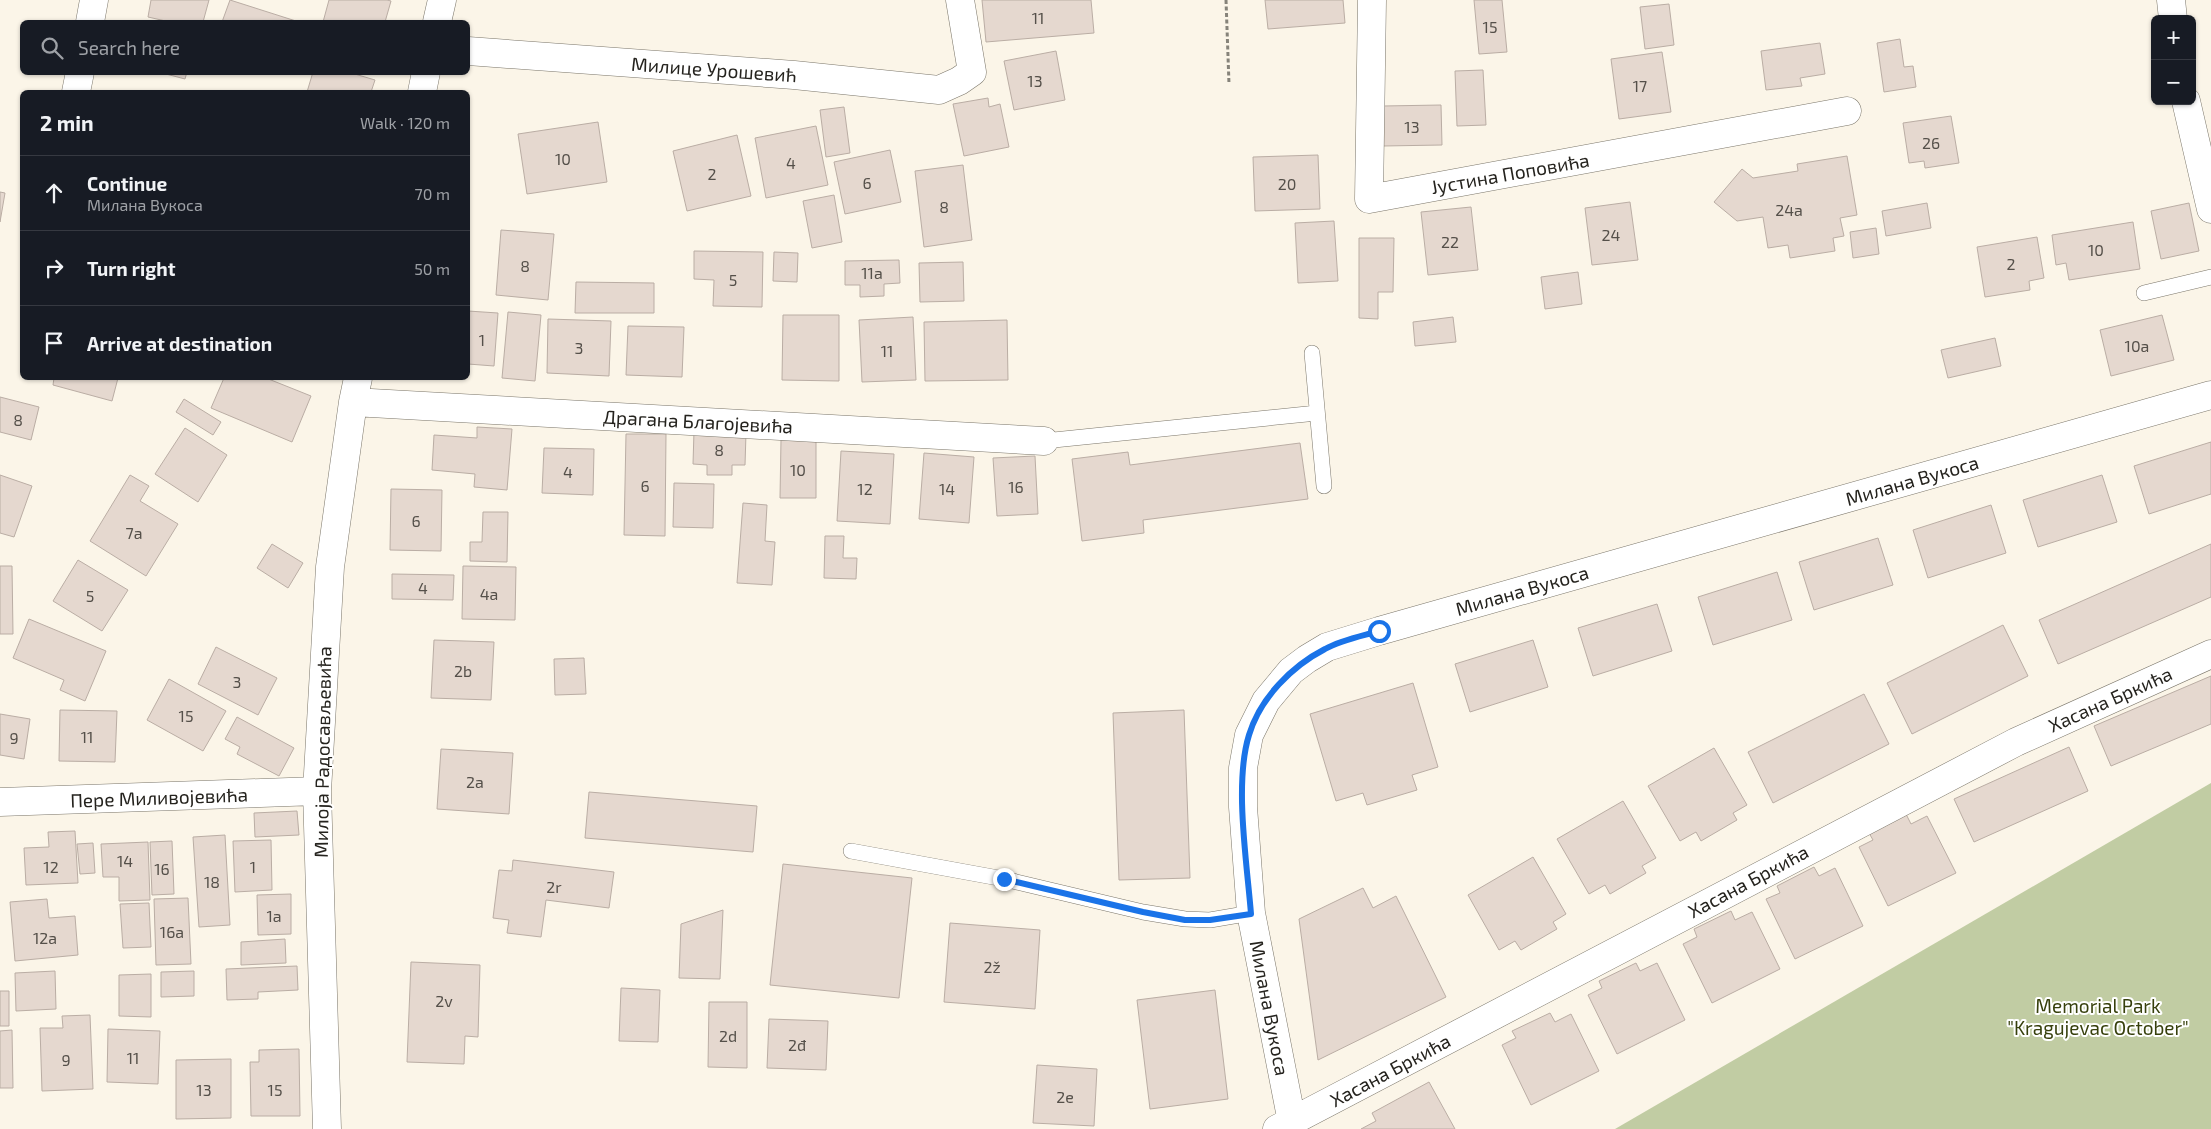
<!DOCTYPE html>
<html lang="en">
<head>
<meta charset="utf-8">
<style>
	:root { --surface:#171b24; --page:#242831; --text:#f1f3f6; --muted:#9ea1a6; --line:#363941 }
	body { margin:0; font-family:"Exo 2",sans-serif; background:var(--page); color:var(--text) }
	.controls { position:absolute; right:15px; top:15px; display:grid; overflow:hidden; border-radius:8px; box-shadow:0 1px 4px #0004 }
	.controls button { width:45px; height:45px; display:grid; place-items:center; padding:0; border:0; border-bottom:1px solid var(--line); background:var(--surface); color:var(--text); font:25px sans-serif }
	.stop { position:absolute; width:15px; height:15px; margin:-11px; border:4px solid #1a73e8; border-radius:50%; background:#fff }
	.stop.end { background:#1a73e8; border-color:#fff; box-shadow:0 1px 5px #0008 }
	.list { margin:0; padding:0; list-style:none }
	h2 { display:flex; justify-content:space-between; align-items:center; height:65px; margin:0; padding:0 20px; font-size:21px }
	h2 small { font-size:16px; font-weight:400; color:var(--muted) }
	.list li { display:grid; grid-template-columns:32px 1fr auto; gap:15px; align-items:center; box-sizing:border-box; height:75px; padding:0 20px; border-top:1px solid var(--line) }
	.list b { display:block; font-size:19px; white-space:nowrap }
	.list p { margin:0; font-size:16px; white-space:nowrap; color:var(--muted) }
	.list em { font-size:16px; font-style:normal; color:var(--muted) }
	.icon { flex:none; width:28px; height:28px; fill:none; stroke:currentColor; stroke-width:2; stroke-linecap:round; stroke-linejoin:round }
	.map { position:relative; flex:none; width:2211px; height:1129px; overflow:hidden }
	.search { position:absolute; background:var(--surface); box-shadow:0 1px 4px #0004; left:20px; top:20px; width:450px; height:55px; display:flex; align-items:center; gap:12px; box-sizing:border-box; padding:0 18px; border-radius:8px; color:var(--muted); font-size:19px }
	.panel { position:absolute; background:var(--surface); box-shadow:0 1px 4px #0004; left:20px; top:90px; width:450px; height:290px; border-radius:8px }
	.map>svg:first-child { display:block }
	.green { fill:#c1cca3 }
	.building { fill:#e5d8cf; stroke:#baada4 }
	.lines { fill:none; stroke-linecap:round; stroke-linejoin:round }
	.lane-casing { stroke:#7b766a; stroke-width:16 }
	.street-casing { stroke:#7b766a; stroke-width:29 }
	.path { stroke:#86837a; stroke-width:3; stroke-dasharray:4 2.5; stroke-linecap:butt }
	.lane { stroke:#fff; stroke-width:15 }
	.street { stroke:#fff; stroke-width:28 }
	.route { stroke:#1a73e8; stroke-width:6 }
	.labels { text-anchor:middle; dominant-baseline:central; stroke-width:4; stroke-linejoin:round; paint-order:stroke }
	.number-label { font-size:16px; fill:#55504a }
	.street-label { font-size:19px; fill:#25231e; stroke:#fff }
	.park-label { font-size:19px; fill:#37400c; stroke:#fff }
</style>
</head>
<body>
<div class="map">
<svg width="2211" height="1129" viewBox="0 0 2211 1129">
	<rect width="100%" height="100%" fill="#fbf5e8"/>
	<!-- green -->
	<path class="green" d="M2211 783V1129H1615Z"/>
	<!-- building -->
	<path class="building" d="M151 0H209L203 22H170L148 17Z
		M230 0 299 22H222Z
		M329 0H387L391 1 385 22H323Z
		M982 0H1091L1094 33 986 42Z
		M1265 0H1343L1345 23 1268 29Z
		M1474 0H1502L1507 52 1479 54Z
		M1669 4 1674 45 1645 49 1640 7Z
		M1900 39 1904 67 1913 66 1916 87 1884 92 1877 43Z
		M1820 43 1825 74 1800 78 1802 86 1766 90 1761 51Z
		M1056 51 1065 100 1014 110 1004 61Z
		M1662 52 1671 112 1619 119 1611 59Z
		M1483 70 1486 125 1457 126 1455 71Z
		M167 72H187L185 79 166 74Z
		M313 72H348L375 80 371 92H307Z
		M988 98 989 107 1000 104 1009 147 964 156 953 104Z
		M1441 105 1442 145 1383 146V106Z
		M844 107 850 153 826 157 820 110Z
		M1951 116 1959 163 1925 168 1924 161 1909 163 1903 123Z
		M598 122 607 182 527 194 518 134Z
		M816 126 828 185 766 198 755 138Z
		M737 135 751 196 687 211 673 151Z
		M890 150 901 202 845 214 834 162Z
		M1318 155 1320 209 1255 211 1253 157Z
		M1847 156 1857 215 1840 218 1844 236 1833 238 1835 251 1790 258 1788 245 1768 248 1763 217 1737 221 1714 202 1742 169 1753 178 1798 171 1797 164Z
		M963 165 972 240 924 247 915 171Z
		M0 192 5 193 0 222Z
		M834 195 842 242 812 248 803 201Z
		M1630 202 1638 260 1592 265 1585 208Z
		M1927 203 1931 228 1886 236 1882 211Z
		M2189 203 2199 251 2161 259 2151 211Z
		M1471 207 1478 270 1428 275 1421 212Z
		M1334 221 1338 281 1298 283 1295 223Z
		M2133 222 2140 269 2069 280 2066 263 2056 265 2052 235Z
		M1876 228 1879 254 1853 258 1850 232Z
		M501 230 554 234 548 300 496 295Z
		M2037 237 2044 278 2029 281 2030 290 1985 297 1977 247Z
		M1359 238H1394L1393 292H1378V319L1359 318Z
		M694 251 763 252 762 307 713 306 714 280 694 279Z
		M774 252 798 253 797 282 773 281Z
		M899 260 900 283 884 284V296L860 297V285H845V261Z
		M963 262 964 301 920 302 919 263Z
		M1578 272 1582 304 1545 309 1541 277Z
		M576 282 654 283V313H575Z
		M468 311 498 313 494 366 468 364Z
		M508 312 541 315 535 381 502 378Z
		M783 315H839V381L782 380Z
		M2162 315 2174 360 2111 376 2100 330Z
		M913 317 916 380 862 382 859 320Z
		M1453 317 1456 342 1415 346 1413 322Z
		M548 319 611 321 609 376 547 373Z
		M1007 320 1008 380 925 381 924 322Z
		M628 326 684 327 682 377 626 375Z
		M1995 338 2001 366 1948 378 1941 350Z
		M54 378H118L112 401 53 385Z
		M224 378H266L311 396 292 442 211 408Z
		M0 397 39 407 31 440 0 432Z
		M184 399 221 422 213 435 176 412Z
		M477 427 512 429 507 490 474 487 475 474 432 470 434 435 477 438Z
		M185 428 227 455 198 502 155 474Z
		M694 431 746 433 745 465H732V475H707V465L693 464Z
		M626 434H666L665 536 624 535Z
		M781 440H816V498H780Z
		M2211 442V494L2149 514 2134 466Z
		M1300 443 1308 499 1143 520 1144 533 1082 541 1072 459 1128 452 1130 465Z
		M544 448 594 449 593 495 542 493Z
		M841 451 894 454 890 524 837 521Z
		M924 453 974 457 969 523 919 519Z
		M1035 456 1038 514 997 516 993 458Z
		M0 475 32 486 14 537 0 533Z
		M130 475 149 486 140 501 178 524 146 576 90 541Z
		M2102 475 2117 522 2038 547 2023 500Z
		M674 483 714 484 713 528 673 527Z
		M391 489 442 490 441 551 390 550Z
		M743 503 767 505 765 541 775 542 772 585 737 583Z
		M1991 505 2006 553 1928 578 1913 530Z
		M483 512H508L507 562 470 561V542H482Z
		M825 536H844L843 558H857L856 579 824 578Z
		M1878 538 1893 585 1814 610 1799 562Z
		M272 544 303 563 288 588 257 568Z
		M2211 544V597L2058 664 2039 620Z
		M78 560 128 590 102 631 53 601Z
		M0 566H12L13 634H0Z
		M463 566 516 567 515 620 462 619Z
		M1777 572 1792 620 1713 645 1698 597Z
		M392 574 454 575 453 600 392 599Z
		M1657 604 1672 651 1593 676 1578 628Z
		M29 619 106 651 85 701 60 690 64 680 13 658Z
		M2003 625 2028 676 1912 734 1887 683Z
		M434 640 494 642 491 700 431 698Z
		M1533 640 1548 687 1470 712 1455 664Z
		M216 647 277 678 258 715 198 684Z
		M584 658 586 694 555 695 554 659Z
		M2211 676V724L2111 766 2094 726Z
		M169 679 226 711 203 751 147 720Z
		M1413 683 1438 767 1412 775 1417 790 1367 805 1363 793 1336 801 1310 714Z
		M1864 694 1889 744 1773 803 1748 752Z
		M60 710 117 711 115 762 59 761Z
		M1184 710 1190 878 1119 880 1113 713Z
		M0 714 30 719 24 759 0 755Z
		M237 717 294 748 279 776 237 754 240 747 225 739Z
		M2069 747 2088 791 1974 842 1954 799Z
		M1714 748 1747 805 1733 813 1737 820 1701 841 1696 832 1680 841 1648 786Z
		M441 749 513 753 509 814 437 809Z
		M589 792 757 806 753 852 585 838Z
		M1623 801 1656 858 1642 866 1646 873 1610 894 1605 885 1589 894 1557 839Z
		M297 811 299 835 255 837 254 813Z
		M1906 814 1911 824 1927 816 1956 873 1888 906 1859 847 1873 840 1869 833Z
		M75 831 78 883 26 885 24 848 49 847 48 832Z
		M225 835 230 925 199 927 193 837Z
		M271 840 272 890 235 892 233 841Z
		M172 841 174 894 152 895 150 842Z
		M148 842 150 900 119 901V877H103L101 844Z
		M93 843 95 873 80 874 77 844Z
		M1533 857 1566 914 1553 922 1557 929 1521 950 1515 941 1499 950 1468 895Z
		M513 860 614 872 609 908 546 900 541 937 507 933 509 920 493 918 499 870 512 871Z
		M783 864 912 878 899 998 770 985Z
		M1814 867 1819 876 1835 868 1863 926 1795 959 1766 899 1780 893 1777 886Z
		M1363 888 1373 908 1396 896 1446 997 1318 1060 1299 919Z
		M291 894V934L258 935 257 895Z
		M188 898 191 964 156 965 154 899Z
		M47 899 49 918 75 916 78 955 15 961 10 902Z
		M149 903 151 947 123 948 120 904Z
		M723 910 720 979 679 978 681 924Z
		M1731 911 1735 920 1752 912 1780 969 1712 1003 1683 944 1697 937 1694 929Z
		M950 923 1040 930 1035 1009 944 1002Z
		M285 939 286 963 241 965V942Z
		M411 962 480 965 478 1037 465 1036 464 1064 407 1062Z
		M1636 963 1640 971 1657 963 1685 1020 1617 1054 1588 995 1602 988 1599 981Z
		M297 966 298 990 258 992V999L227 1000 226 969Z
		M55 971 56 1009 16 1011 15 973Z
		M194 971V996L161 997V972Z
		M151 974V1017L119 1016V975Z
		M621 988 660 990 658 1042 619 1041Z
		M1215 990 1228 1099 1150 1109 1137 1000Z
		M0 991H9V1026H0Z
		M709 1002H747V1068L708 1067Z
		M1550 1013 1555 1022 1571 1014 1599 1071 1531 1105 1502 1045 1516 1038 1512 1031Z
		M90 1015 93 1089 42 1091 40 1028H63L62 1016Z
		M769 1019 828 1021 826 1070 767 1068Z
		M108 1029 160 1031 158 1084 107 1082Z
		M12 1030 13 1088H0V1031Z
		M299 1049 300 1116H251L250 1062H259V1050Z
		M231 1059V1118L176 1119V1060Z
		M1037 1065 1097 1069 1094 1126 1033 1123Z
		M1429 1082 1455 1129H1361L1376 1121 1372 1113Z"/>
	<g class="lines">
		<!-- lane casing -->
		<g class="lane-casing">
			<path id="lane" d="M2144 293 2211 277
				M1312 353 1324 486
				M1044 441 1317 413
				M851 851 1004 879 1143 912 1185 919 1210 920 1251 913"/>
		</g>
		<!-- street casing -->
		<g class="street-casing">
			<path id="street" d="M1372 0 1369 199 1847 111
				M2171 0 2173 19
				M90 22 94 0
				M437 22 442 0
				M468 51 794 75 939 90 959 81 972 72 960 0
				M76 92 80 72
				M422 92 426 72
				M2186 101 2211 209
				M353 402 1044 441
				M0 802 317 791
				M1292 1122 1251 913 1243 807V768L1249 735 1266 701 1291 671 1307 659 1327 647 1379 631 2211 395
				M327 1129 317 791 330 567 353 402 358 378
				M1277 1129 2016 742 2211 654"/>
		</g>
		<!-- path -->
		<path class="path" d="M1226 0 1229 84"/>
		<!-- lane -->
		<use href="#lane" class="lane"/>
		<!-- street -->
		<use href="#street" class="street"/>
	</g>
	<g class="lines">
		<!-- route -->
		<path class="route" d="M1004 879 1143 912 1185 920H1210L1251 914C1247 863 1234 783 1249 735 1260 698 1292 666 1325 649 1341 640 1362 636 1379 631"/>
	</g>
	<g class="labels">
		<!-- number labels -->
		<g class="number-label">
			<text x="1038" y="17">11</text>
			<text x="1490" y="26">15</text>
			<text x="1035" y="80">13</text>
			<text x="1640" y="85">17</text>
			<text x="1412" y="126">13</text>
			<text x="1931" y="142">26</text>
			<text x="563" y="158">10</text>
			<text x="791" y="162">4</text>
			<text x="712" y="173">2</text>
			<text x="867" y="182">6</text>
			<text x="1287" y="183">20</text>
			<text x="944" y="206">8</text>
			<text x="1789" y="209">24a</text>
			<text x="1611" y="234">24</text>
			<text x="1450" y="241">22</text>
			<text x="2096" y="249">10</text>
			<text x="2011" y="263">2</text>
			<text x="525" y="265">8</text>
			<text x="872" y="272">11a</text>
			<text x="733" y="279">5</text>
			<text x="482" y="339">1</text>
			<text x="2137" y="345">10a</text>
			<text x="579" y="347">3</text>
			<text x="887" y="350">11</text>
			<text x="18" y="419">8</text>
			<text x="719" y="449">8</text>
			<text x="798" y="469">10</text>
			<text x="568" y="471">4</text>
			<text x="645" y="485">6</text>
			<text x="1016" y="486">16</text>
			<text x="865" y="488">12</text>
			<text x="947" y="488">14</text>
			<text x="416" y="520">6</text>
			<text x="134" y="532">7a</text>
			<text x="423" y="587">4</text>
			<text x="489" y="593">4a</text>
			<text x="90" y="595">5</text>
			<text x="463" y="670">2b</text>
			<text x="237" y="681">3</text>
			<text x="186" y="715">15</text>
			<text x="87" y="736">11</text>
			<text x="14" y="737">9</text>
			<text x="475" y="781">2a</text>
			<text x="125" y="860">14</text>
			<text x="51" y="866">12</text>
			<text x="253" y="866">1</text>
			<text x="162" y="868">16</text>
			<text x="212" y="881">18</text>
			<text x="554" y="886">2r</text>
			<text x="274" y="915">1a</text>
			<text x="172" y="931">16a</text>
			<text x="45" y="937">12a</text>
			<text x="992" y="966">2ž</text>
			<text x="444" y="1000">2v</text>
			<text x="728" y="1035">2d</text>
			<text x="797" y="1044">2đ</text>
			<text x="133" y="1057">11</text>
			<text x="66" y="1059">9</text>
			<text x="204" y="1089">13</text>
			<text x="275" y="1089">15</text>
			<text x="1065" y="1096">2e</text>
		</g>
		<!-- street labels -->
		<g class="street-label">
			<text transform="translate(714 69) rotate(4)">Милице Урошевић</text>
			<text transform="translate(1510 173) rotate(-10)">Јустина Поповића</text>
			<text transform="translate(698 421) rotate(3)">Драгана Благојевића</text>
			<text transform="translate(1912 480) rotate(-16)">Милана Вукоса</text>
			<text transform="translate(1522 590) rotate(-16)">Милана Вукоса</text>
			<text transform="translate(2110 699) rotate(-24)">Хасана Бркића</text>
			<text transform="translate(322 752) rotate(-89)">Милоја Радосављевића</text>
			<text transform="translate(159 797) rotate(-2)">Пере Миливојевића</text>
			<text transform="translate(1748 881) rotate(-28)">Хасана Бркића</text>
			<text transform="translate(1270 1008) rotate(79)">Милана Вукоса</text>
			<text transform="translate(1390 1070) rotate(-28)">Хасана Бркића</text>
		</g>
		<!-- park labels -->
		<g class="park-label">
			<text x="2098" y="1005">Memorial Park<tspan x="2098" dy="22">"Kragujevac October"</tspan></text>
		</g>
	</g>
</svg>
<div class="controls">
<button>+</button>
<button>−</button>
</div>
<div class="stop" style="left:1379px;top:631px"></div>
<div class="stop end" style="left:1004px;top:879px"></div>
<div class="search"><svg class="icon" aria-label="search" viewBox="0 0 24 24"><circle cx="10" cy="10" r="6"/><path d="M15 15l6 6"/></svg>Search here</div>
<section class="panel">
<h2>2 min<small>Walk · 120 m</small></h2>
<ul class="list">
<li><svg class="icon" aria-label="ahead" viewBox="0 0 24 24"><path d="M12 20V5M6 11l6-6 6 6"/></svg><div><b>Continue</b><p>Милана Вукоса</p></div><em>70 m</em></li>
<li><svg class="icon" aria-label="right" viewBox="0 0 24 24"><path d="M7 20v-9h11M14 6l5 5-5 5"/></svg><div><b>Turn right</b></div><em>50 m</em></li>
<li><svg class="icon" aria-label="arrive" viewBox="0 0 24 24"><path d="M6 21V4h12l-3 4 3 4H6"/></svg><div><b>Arrive at destination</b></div></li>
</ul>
</section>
</div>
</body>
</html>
